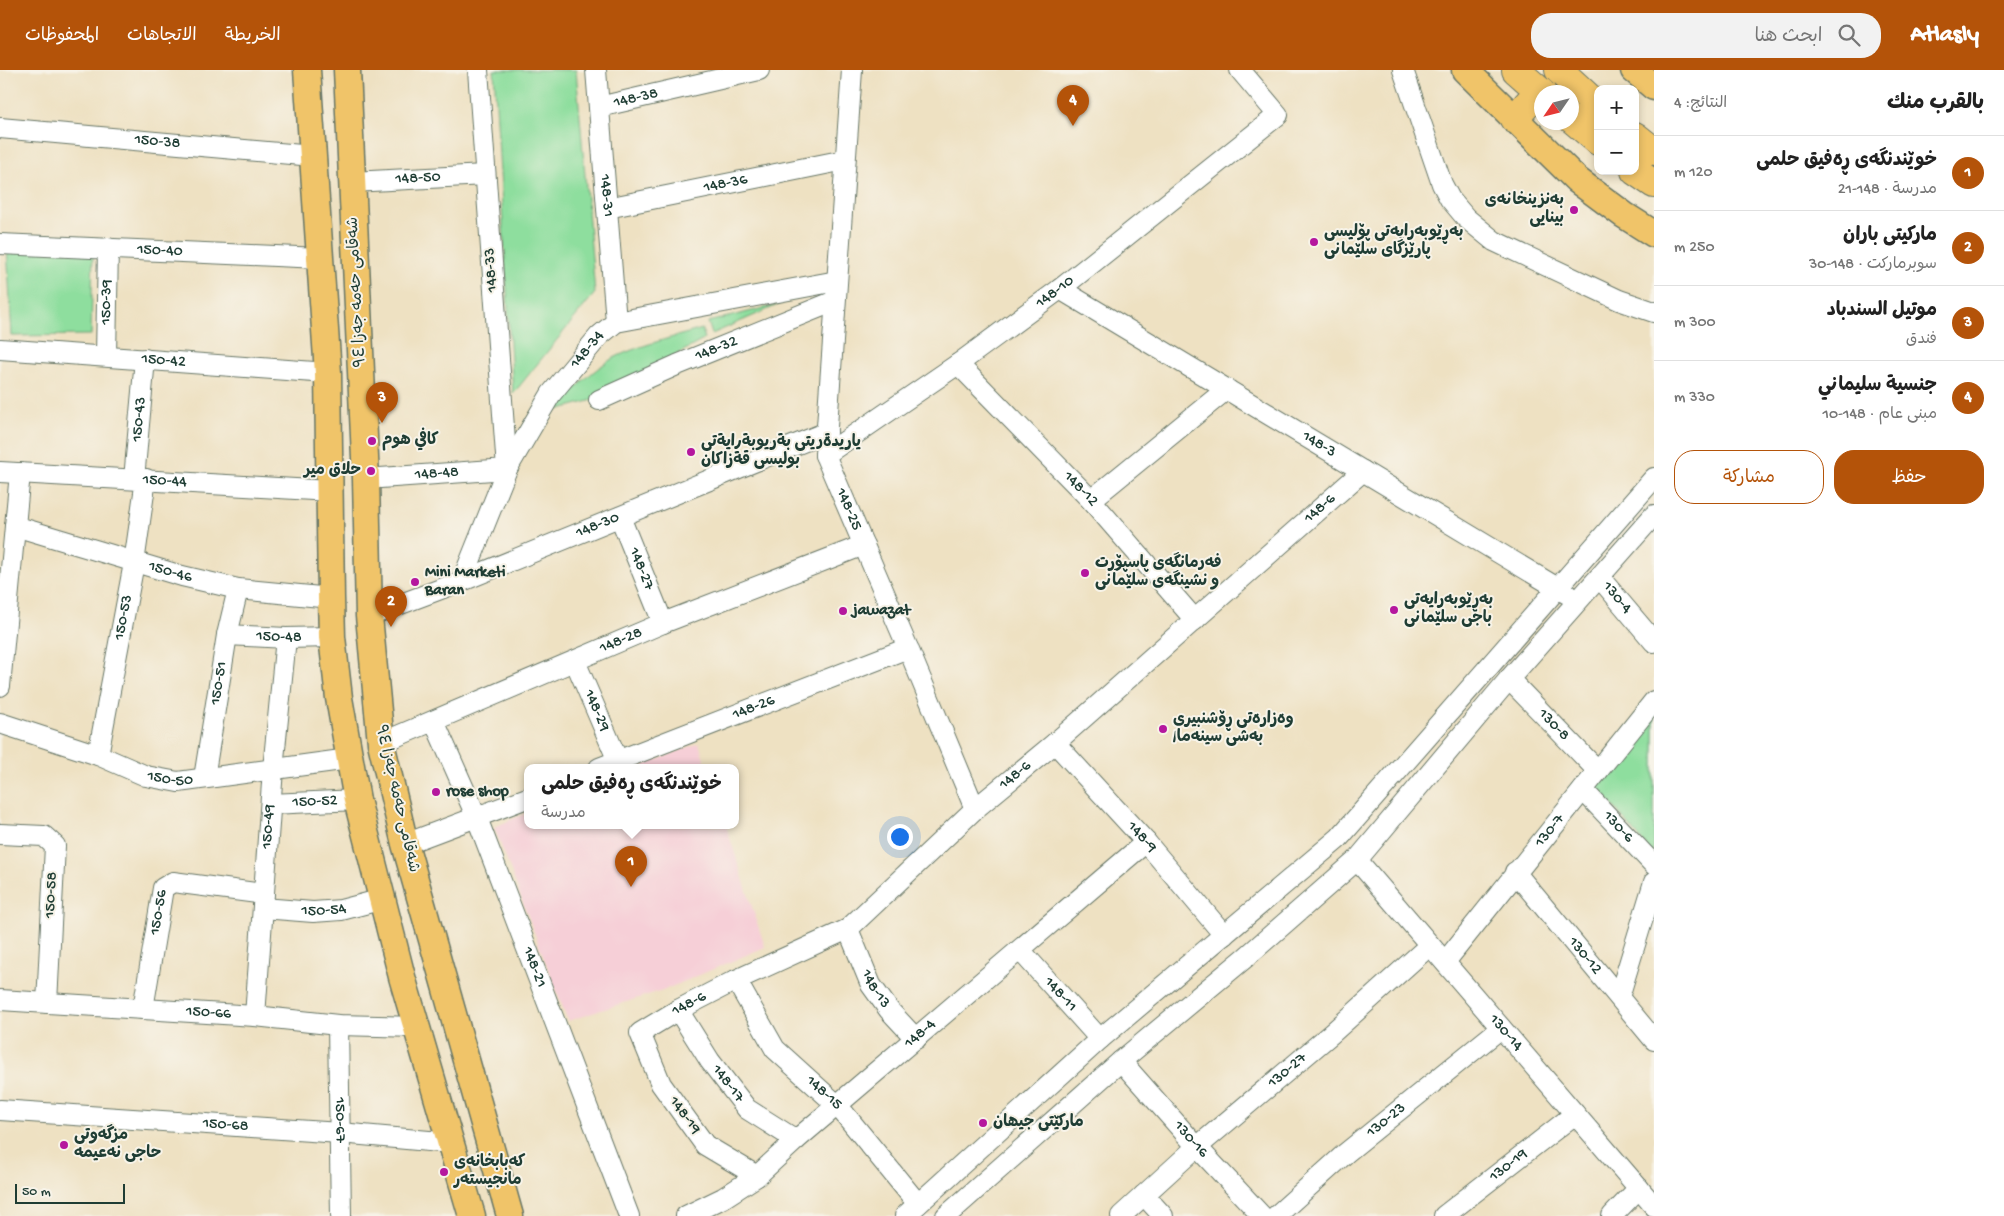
<!DOCTYPE html>
<html lang="ar">
<head>
<meta charset="utf-8">
<style>
	:root { --surface:#fff; --page:#f2f2f2; --text:#222; --muted:#767676; --line:#e0e0e0; --accent:#b45309 }
	body { margin:0; font-family:"Gochi Hand","Playpen Sans Arabic",sans-serif; background:var(--page); color:var(--text); direction:rtl }
	.controls { position:absolute; right:15px; top:15px; display:grid; overflow:hidden; border-radius:10px; box-shadow:0 2px 8px #0003 }
	.controls button { width:45px; height:45px; display:grid; place-items:center; padding:0; border:0; border-bottom:1px solid var(--line); background:var(--surface); color:var(--text); font:25px sans-serif }
	.compass { position:absolute; left:1534px; top:15px; width:45px; height:45px; border-radius:50%; background:var(--surface); box-shadow:0 2px 8px #0003; rotate:235deg }
	.scale { position:absolute; left:15px; bottom:12px; width:110px; box-sizing:border-box; padding-left:5px; border:2px solid #1f3d34; border-top:0; font-size:14px; line-height:18px; white-space:nowrap; color:#1f3d34; -webkit-text-stroke:4px #f7f3e8; paint-order:stroke }
	.you { position:absolute; left:899px; top:766px; width:18px; height:18px; margin:-12px; border:4px solid #fff; border-radius:50%; background:#1a73e8; box-shadow:0 0 0 8px #1a73e833 }
	.badge { display:grid; place-items:center; width:32px; height:32px; border-radius:50%; background:var(--accent); color:#fff; font-size:16px; font-weight:700 }
	.pin { position:absolute; translate:-50% -41px; filter:drop-shadow(0 1px 2px #0008) }
	.pin::after { content:''; position:absolute; top:26px; width:18px; height:15px; background:inherit; clip-path:polygon(0 0,100% 0,50% 100%) }
	.popup { position:absolute; left:524px; top:694px; width:215px; height:65px; box-sizing:border-box; display:grid; place-content:center; border-radius:10px; background:var(--surface); filter:drop-shadow(0 1px 4px #0005); font-size:16px; white-space:nowrap; color:var(--muted) }
	.popup b { font-size:19px; color:var(--text) }
	.popup::after { content:''; position:absolute; left:50%; top:100%; margin-left:-10px; border:10px solid transparent; border-top-color:var(--surface) }
	.list { margin:0; padding:0; list-style:none }
	h2 { display:flex; justify-content:space-between; align-items:center; height:65px; margin:0; padding:0 20px; font-size:21px }
	h2 small { font-size:16px; font-weight:400; color:var(--muted) }
	.list li { display:grid; grid-template-columns:32px 1fr auto; gap:15px; align-items:center; box-sizing:border-box; height:75px; padding:0 20px; border-top:1px solid var(--line) }
	.list b { display:block; font-size:19px; white-space:nowrap }
	.list p { margin:0; font-size:16px; white-space:nowrap; color:var(--muted) }
	.list em { font-size:16px; font-style:normal; color:var(--muted) }
	.actions { display:flex; gap:10px; padding:15px 20px }
	.actions a { flex:1; padding:11px 0; border:1px solid var(--accent); border-radius:20px; text-align:center; font-size:18px; color:var(--accent) }
	.actions .main { background:var(--accent); color:#fff }
	.icon { flex:none; width:28px; height:28px; fill:none; stroke:currentColor; stroke-width:2; stroke-linecap:round; stroke-linejoin:round }
	.map { position:relative; flex:none; width:1654px; height:1146px; overflow:hidden; direction:ltr }
	header { display:flex; align-items:center; gap:30px; box-sizing:border-box; height:70px; padding:0 25px; background:var(--accent); color:#fff }
	header strong { font-size:24px }
	nav { display:flex; gap:28px; margin-inline-start:auto; font-size:18px }
	.search { width:350px; height:45px; background:var(--page); display:flex; align-items:center; gap:12px; box-sizing:border-box; padding:0 18px; border-radius:20px; color:var(--muted); font-size:19px }
	main { display:flex }
	aside { flex:1; background:var(--surface) }
	.map>svg:first-child { display:block }
	.built { fill:#f6cfd7 }
	.green { fill:#8ede9e; stroke:#568e69 }
	.lines { fill:none; stroke-linecap:round; stroke-linejoin:round }
	.minor-casing { stroke:#677666; stroke-width:22 }
	.major-casing { stroke:#677666; stroke-width:29 }
	.highway-casing { stroke:#677666; stroke-width:30 }
	.minor { stroke:#fff; stroke-width:20 }
	.major { stroke:#f0c469; stroke-width:26 }
	.highway { stroke:#f0c469; stroke-width:28 }
	.poi-dot { fill:#b5179e; stroke:#f7f3e8; stroke-width:2 }
	.labels { text-anchor:middle; dominant-baseline:central; stroke-width:4; stroke-linejoin:round; paint-order:stroke }
	.street-label { font-size:16px; fill:#1f3d34; stroke:#f7f3e8 }
	.poi-label { font-size:16px; font-weight:bold; fill:#1f3d34; stroke:#f7f3e8; text-anchor:start }
</style>
</head>
<body>
<header>
<strong>Atlasly</strong>
<div class="search"><svg class="icon" aria-label="search" viewBox="0 0 24 24"><circle cx="10" cy="10" r="6"/><path d="M15 15l6 6"/></svg>ابحث هنا</div>
<nav><a>الخريطة</a><a>الاتجاهات</a><a>المحفوظات</a></nav>
</header>
<main>
<aside>
<h2>بالقرب منك<small>النتائج: 4</small></h2>
<ul class="list">
<li><span class="badge">1</span><div><b>خوێندنگەی ڕەفیق حلمی</b><p>مدرسة · 148-21</p></div><em>120 m</em></li>
<li><span class="badge">2</span><div><b>ماركيتى باران</b><p>سوبرماركت · 148-30</p></div><em>250 m</em></li>
<li><span class="badge">3</span><div><b>موتيل السندباد</b><p>فندق</p></div><em>300 m</em></li>
<li><span class="badge">4</span><div><b>جنسية سليماني</b><p>مبنى عام · 148-10</p></div><em>330 m</em></li>
</ul>
<div class="actions"><a class="main">حفظ</a><a>مشاركة</a></div>
</aside>
<div class="map">
<svg width="1654" height="1146" viewBox="0 0 1654 1146">
	<rect width="100%" height="100%" fill="#f7f3e8"/>
	<filter id="ink" filterUnits="userSpaceOnUse"><feTurbulence type="fractalNoise" baseFrequency=".02" numOctaves="2"/><feDisplacementMap in="SourceGraphic" scale="10" xChannelSelector="R" yChannelSelector="G"/><feConvolveMatrix kernelMatrix="1 2 1 2 8 2 1 2 1" color-interpolation-filters="sRGB"/></filter>
	<filter id="wash" filterUnits="userSpaceOnUse"><feTurbulence type="fractalNoise" baseFrequency=".0096" numOctaves="4" result="noise"/><feDisplacementMap in="SourceGraphic" scale="20" xChannelSelector="R" yChannelSelector="G"/><feGaussianBlur stdDeviation="1.12" result="paint"/><feColorMatrix in="noise" values="0 0 0 0 0 0 0 0 0 0 0 0 0 0 0 0 0 1.4 0 .05"/><feComposite in="paint" operator="in"/></filter>
	<g filter="url(#wash)">
		<rect width="100%" height="100%" fill="#eee1c2"/>
		<!-- built -->
		<path class="built" d="M699 673 707 698H637Z
			M527 743V756H726L765 877 669 918 568 951 494 757Z"/>
		<!-- green -->
		<path class="green" d="M494 0H576L595 223 513 324Z
			M7 177 93 181 91 265 12 266Z
			M780 234 712 264 708 252Z
			M702 259 705 269 593 330 557 340C571 323 585 307 604 294 626 278 675 267 702 259Z
			M1654 645V775L1652 783 1595 714Z"/>
	</g>
	<g filter="url(#ink)">
		<g class="lines">
			<!-- minor casing -->
			<g class="minor-casing">
				<g id="minor">
					<path id="s1" d="M596 0 616 252"/>
					<path id="s2" d="M852 0 825 385 908 578 975 739"/>
					<path d="M1403 0 1442 114 1450 129 1466 148 1494 171 1619 230 1654 242"/>
					<path id="s3" d="M599 37 759 0"/>
					<path id="s4" d="M0 58 313 86"/>
					<path id="s5" d="M352 112 485 105"/>
					<path id="s6" d="M607 138 845 90"/>
					<path id="s7" d="M0 174 320 188"/>
					<path id="s8" d="M1060 219 1569 525"/>
					<path id="s9" d="M0 279 328 303"/>
					<path id="s10" d="M106 286 108 178"/>
					<path id="s11" d="M958 294 1091 430 1195 550"/>
					<path id="s12" d="M599 330 677 295 835 231"/>
					<path id="s13" d="M825 385 958 294 1060 219 1278 45 1240 0"/>
					<path id="s14" d="M0 402 330 421"/>
					<path id="s15" d="M134 409 145 289"/>
					<path id="s16" d="M366 409 507 399 478 0"/>
					<path d="M1091 430 1227 319"/>
					<path id="s17" d="M620 447 663 553"/>
					<path id="s18" d="M15 456 182 506 238 519 331 528"/>
					<path id="s19" d="M1600 508 1654 572"/>
					<path id="s20" d="M462 511 507 399 551 324 599 266 616 252 837 211"/>
					<path id="s21" d="M369 546 462 511 827 362"/>
					<path id="s22" d="M227 565 286 568 332 567"/>
					<path id="s23" d="M575 591 618 691"/>
					<path id="s24" d="M1509 609 1598 701"/>
					<path d="M0 616 20 403"/>
					<path id="s25" d="M434 651 477 748 629 1146"/>
					<path id="s26" d="M0 653 98 685 146 706 178 712 349 689"/>
					<path id="s27" d="M381 673 663 553 864 475"/>
					<path id="s28" d="M1055 673 1146 772 1224 865"/>
					<path id="s29" d="M98 685 134 493 146 409"/>
					<path id="s30" d="M599 698 908 578"/>
					<path id="s31" d="M204 708 227 565 238 519"/>
					<path id="s32" d="M1583 720 1654 795"/>
					<path id="s33" d="M271 734 357 730"/>
					<path d="M0 764 44 766 55 776 47 933"/>
					<path d="M405 774 527 728"/>
					<path id="s34" d="M1357 790 1654 1136"/>
					<path id="s35" d="M1515 802 1654 970"/>
					<path id="s36" d="M263 838 313 842 341 840 383 829"/>
					<path id="s37" d="M848 859 871 915 889 940 916 969"/>
					<path id="s38" d="M1020 880 1100 969"/>
					<path id="s39" d="M1445 892 1654 631"/>
					<path id="s40" d="M736 910 775 979 838 1036 918 1134"/>
					<path d="M1619 927 1654 812"/>
					<path id="s41" d="M0 930 255 946 338 955 417 957"/>
					<path id="s42" d="M143 939 163 818 173 812 264 824"/>
					<path id="s43" d="M678 940 710 991 747 1039 796 1070"/>
					<path id="s44" d="M255 946 273 699 286 568"/>
					<path id="s45" d="M338 955 341 1146"/>
					<path id="s46" d="M1121 991 1197 1077 1262 1146"/>
					<path id="s47" d="M0 1040 340 1063 451 1073"/>
					<path id="s48" d="M757 1106 705 1075 661 1014 640 963 678 940 736 910 848 859 975 739 1055 673 1363 401"/>
					<path d="M1144 1125 1163 1146"/>
					<path id="s49" d="M686 1146 723 1128 757 1106 796 1070 1146 772"/>
					<path d="M905 1146 1100 969 1339 768 1654 408"/>
					<path d="M946 1146 1121 991 1245 888 1357 790 1509 609 1654 445"/>
					<path id="s50" d="M1121 1146 1190 1083 1331 964 1430 875"/>
					<path id="s51" d="M1276 1146 1346 1083 1501 958"/>
					<path id="s52" d="M1444 1146 1575 1044"/>
					<path d="M1612 1146 1639 1118"/>
				</g>
			</g>
			<!-- major casing -->
			<g class="major-casing">
				<path id="major" d="M307 0 328 303 331 528 332 567 339 628 357 730 402 907 472 1146
					M347 0 366 409 369 546 381 673 405 774 510 1146
					M1465 0 1577 110 1624 145 1654 164
					M1634 0 1654 17"/>
			</g>
			<!-- highway casing -->
			<g class="highway-casing">
				<path id="highway" d="M1516 0 1542 23
					M1559 0 1598 36
					M1514 49 1539 21
					M1572 49 1598 71
					M1635 66 1654 81
					M1635 101 1654 114"/>
			</g>
			<!-- minor -->
			<use href="#minor" class="minor"/>
			<!-- major -->
			<use href="#major" class="major"/>
			<!-- highway -->
			<use href="#highway" class="highway"/>
		</g>
	</g>
	<!-- markers -->
	<g class="poi-dot">
		<circle cx="1574" cy="140" r="5"/>
		<circle cx="1314" cy="172" r="5"/>
		<circle cx="372" cy="371" r="5"/>
		<circle cx="691" cy="382" r="5"/>
		<circle cx="371" cy="401" r="5"/>
		<circle cx="1085" cy="503" r="5"/>
		<circle cx="415" cy="512" r="5"/>
		<circle cx="1394" cy="540" r="5"/>
		<circle cx="843" cy="541" r="5"/>
		<circle cx="1163" cy="659" r="5"/>
		<circle cx="436" cy="722" r="5"/>
		<circle cx="983" cy="1053" r="5"/>
		<circle cx="64" cy="1075" r="5"/>
		<circle cx="444" cy="1102" r="5"/>
	</g>
	<g class="labels">
		<!-- street labels -->
		<g class="street-label">
			<text stroke="none"><textPath href="#s3" startOffset="38">148-38</textPath></text>
			<text stroke="none"><textPath href="#s4" startOffset="158">150-38</textPath></text>
			<text stroke="none"><textPath href="#s5" startOffset="66">148-50</textPath></text>
			<text stroke="none"><textPath href="#s6" startOffset="121">148-36</textPath></text>
			<text stroke="none"><textPath href="#s1" startOffset="126">148-31</textPath></text>
			<text stroke="none"><textPath href="#s7" startOffset="160">150-40</textPath></text>
			<text transform="translate(492 200) rotate(-94)">148-33</text>
			<text transform="translate(358 222) rotate(-93)">شەقامی حەمە جەزا ٩٤</text>
			<text stroke="none"><textPath href="#s13" startOffset="282">148-10</textPath></text>
			<text stroke="none"><textPath href="#s10" startOffset="54">150-39</textPath></text>
			<text stroke="none"><textPath href="#s12" startOffset="128">148-32</textPath></text>
			<text stroke="none"><textPath href="#s20" startOffset="265">148-34</textPath></text>
			<text stroke="none"><textPath href="#s9" startOffset="164">150-42</textPath></text>
			<text stroke="none"><textPath href="#s15" startOffset="60">150-43</textPath></text>
			<text stroke="none"><textPath href="#s8" startOffset="302">148-3</textPath></text>
			<text stroke="none"><textPath href="#s16" startOffset="71">148-48</textPath></text>
			<text stroke="none"><textPath href="#s14" startOffset="165">150-44</textPath></text>
			<text stroke="none"><textPath href="#s11" startOffset="175">148-12</textPath></text>
			<text stroke="none"><textPath href="#s48" startOffset="1056">148-6</textPath></text>
			<text stroke="none"><textPath href="#s2" startOffset="445">148-25</textPath></text>
			<text stroke="none"><textPath href="#s21" startOffset="246">148-30</textPath></text>
			<text stroke="none"><textPath href="#s17" startOffset="56">148-27</textPath></text>
			<text stroke="none"><textPath href="#s18" startOffset="162">150-46</textPath></text>
			<text stroke="none"><textPath href="#s19" startOffset="26">130-4</textPath></text>
			<text stroke="none"><textPath href="#s29" startOffset="140">150-53</textPath></text>
			<text stroke="none"><textPath href="#s22" startOffset="52">150-48</textPath></text>
			<text stroke="none"><textPath href="#s27" startOffset="261">148-28</textPath></text>
			<text stroke="none"><textPath href="#s31" startOffset="96">150-51</textPath></text>
			<text stroke="none"><textPath href="#s30" startOffset="166">148-26</textPath></text>
			<text stroke="none"><textPath href="#s23" startOffset="54">148-29</textPath></text>
			<text stroke="none"><textPath href="#s24" startOffset="64">130-8</textPath></text>
			<text stroke="none"><textPath href="#s48" startOffset="651">148-6</textPath></text>
			<text stroke="none"><textPath href="#s26" startOffset="180">150-50</textPath></text>
			<text transform="translate(396 729) rotate(77)">شەقامی حەمە جەزا ٩٤</text>
			<text stroke="none"><textPath href="#s33" startOffset="44">150-52</textPath></text>
			<text stroke="none"><textPath href="#s44" startOffset="190">150-49</textPath></text>
			<text stroke="none"><textPath href="#s32" startOffset="51">130-6</textPath></text>
			<text stroke="none"><textPath href="#s39" startOffset="168">130-7</textPath></text>
			<text stroke="none"><textPath href="#s28" startOffset="128">148-9</textPath></text>
			<text transform="translate(52 825) rotate(-87)">150-58</text>
			<text stroke="none"><textPath href="#s36" startOffset="61">150-54</textPath></text>
			<text stroke="none"><textPath href="#s42" startOffset="98">150-56</textPath></text>
			<text stroke="none"><textPath href="#s35" startOffset="109">130-12</textPath></text>
			<text stroke="none"><textPath href="#s25" startOffset="266">148-21</textPath></text>
			<text stroke="none"><textPath href="#s37" startOffset="66">148-13</textPath></text>
			<text stroke="none"><textPath href="#s38" startOffset="60">148-11</textPath></text>
			<text stroke="none"><textPath href="#s48" startOffset="248">148-6</textPath></text>
			<text stroke="none"><textPath href="#s41" startOffset="209">150-66</textPath></text>
			<text stroke="none"><textPath href="#s34" startOffset="228">130-14</textPath></text>
			<text stroke="none"><textPath href="#s49" startOffset="298">148-4</textPath></text>
			<text stroke="none"><textPath href="#s50" startOffset="221">130-27</textPath></text>
			<text stroke="none"><textPath href="#s43" startOffset="89">148-17</textPath></text>
			<text stroke="none"><textPath href="#s40" startOffset="145">148-15</textPath></text>
			<text transform="translate(684 1046) rotate(54)">148-19</text>
			<text stroke="none"><textPath href="#s45" startOffset="95">150-67</textPath></text>
			<text stroke="none"><textPath href="#s51" startOffset="146">130-23</textPath></text>
			<text stroke="none"><textPath href="#s47" startOffset="226">150-68</textPath></text>
			<text stroke="none"><textPath href="#s46" startOffset="105">130-16</textPath></text>
			<text stroke="none"><textPath href="#s52" startOffset="82">130-19</textPath></text>
		</g>
		<!-- poi labels -->
		<g class="poi-label">
			<text x="1564" y="131" text-anchor="end">بەنزینخانەی<tspan x="1564" dy="18">بینایی</tspan></text>
			<text x="1324" y="163">بەڕێوبەرایەتی پۆلیسی<tspan x="1324" dy="18">پارێزگای سلێمانی</tspan></text>
			<text x="382" y="371">كافي هوم</text>
			<text x="701" y="373">ياريدةريتى بةريوبةرايةتى<tspan x="701" dy="18">بوليسى قةزاكان</tspan></text>
			<text x="361" y="401" text-anchor="end">حلاق میر</text>
			<text x="1095" y="494">فەرمانگەی پاسپۆرت<tspan x="1095" dy="18">و نشینگەی سلێمانی</tspan></text>
			<text x="425" y="503">Mini Marketi<tspan x="425" dy="18">Baran</tspan></text>
			<text x="1404" y="531">بەڕێوبەرایەتی<tspan x="1404" dy="18">باجی سلێمانی</tspan></text>
			<text x="853" y="541">jawazat</text>
			<text x="1173" y="650">وە‌زارە‌تی ڕۆشنبیری<tspan x="1173" dy="18">/بە‌شی سینە‌ما</tspan></text>
			<text x="446" y="722">rose shop</text>
			<text x="993" y="1053">ماركێتی جیھان</text>
			<text x="74" y="1066">مزگەوتی<tspan x="74" dy="18">حاجی نەعیمە</tspan></text>
			<text x="454" y="1093">كەبابخانەی<tspan x="454" dy="18">مانجیستەر</tspan></text>
		</g>
	</g>
</svg>
<div class="controls">
<button>+</button>
<button>−</button>
</div>
<svg class="compass" viewBox="-18 -18 36 36"><path d="M0-13l5 13h-10z" fill="#e53935"/><path d="M0 13l5-13h-10z" fill="#767676"/></svg>
<div class="scale">50 m</div>
<div class="you"></div>
<div class="pin badge" style="left:631px;top:817px">1</div>
<div class="popup"><b>خوێندنگەی ڕەفیق حلمی</b>مدرسة</div>
<div class="pin badge" style="left:391px;top:557px">2</div>
<div class="pin badge" style="left:382px;top:353px">3</div>
<div class="pin badge" style="left:1073px;top:56px">4</div>
</div>
</main>
</body>
</html>
